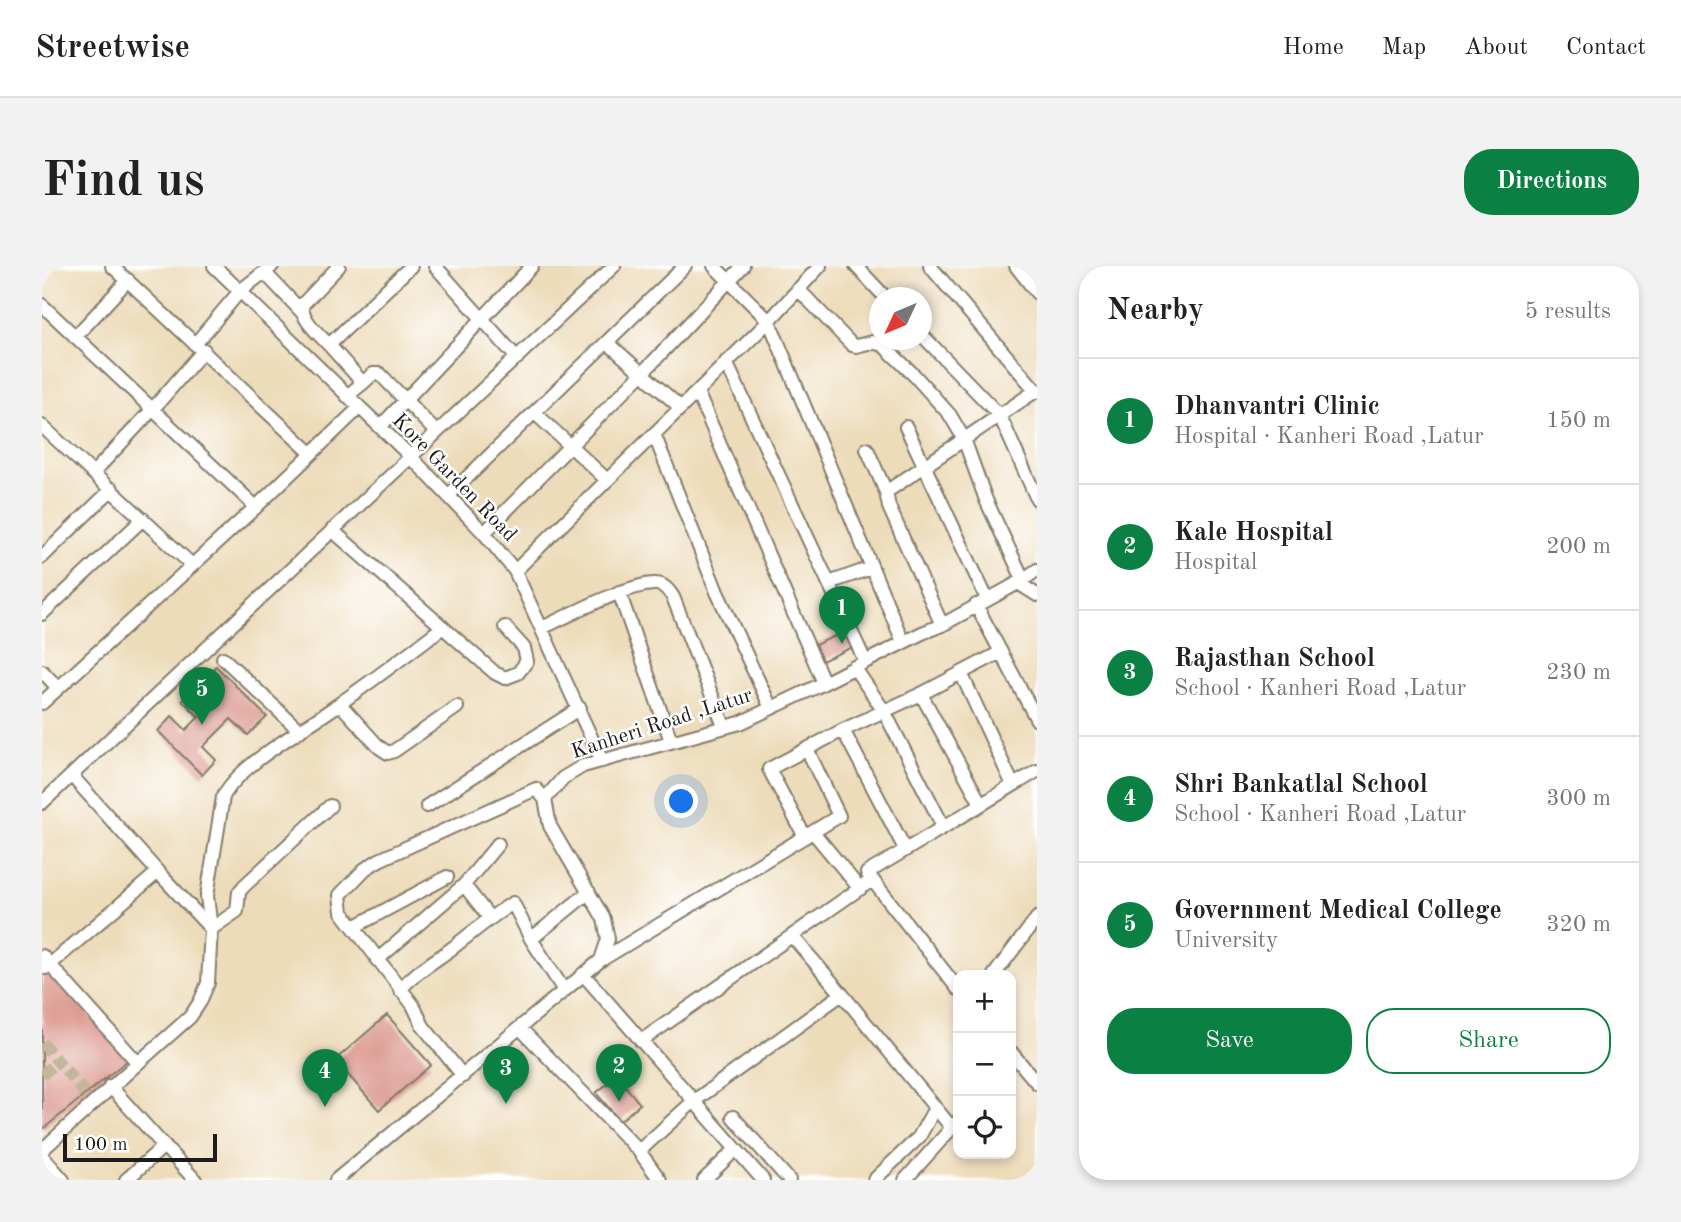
<!DOCTYPE html>
<html lang="en">
<head>
<meta charset="utf-8">
<style>
	:root { --surface:#fff; --page:#f2f2f2; --text:#222; --muted:#767676; --line:#e0e0e0; --accent:#0b8043 }
	body { margin:0; font-family:"Old Standard TT",serif; background:var(--page); color:var(--text) }
	.controls { position:absolute; right:21px; bottom:21px; display:grid; overflow:hidden; border-radius:14px; box-shadow:0 4px 10px #0003 }
	.controls button { width:63px; height:63px; display:grid; place-items:center; padding:0; border:0; border-bottom:2px solid var(--line); background:var(--surface); color:var(--text); font:35px sans-serif }
	.compass { position:absolute; left:827px; top:21px; width:63px; height:63px; border-radius:50%; background:var(--surface); box-shadow:0 4px 10px #0003; rotate:226deg }
	.scale { position:absolute; left:21px; bottom:18px; width:154px; box-sizing:border-box; padding-left:7px; border:4px solid #1c1c1c; border-top:0; font-size:19px; line-height:24px; white-space:nowrap; color:#1c1c1c; -webkit-text-stroke:5px #fff; paint-order:stroke }
	.you { position:absolute; left:640px; top:536px; width:24px; height:24px; margin:-18px; border:5px solid #fff; border-radius:50%; background:#1a73e8; box-shadow:0 0 0 10px #1a73e833 }
	.badge { display:grid; place-items:center; width:46px; height:46px; border-radius:50%; background:var(--accent); color:#fff; font-size:23px; font-weight:700 }
	.pin { position:absolute; translate:-50% -58px; filter:drop-shadow(0 2px 4px #0008) }
	.pin::after { content:''; position:absolute; top:37px; width:24px; height:21px; background:inherit; clip-path:polygon(0 0,100% 0,50% 100%) }
	.list { margin:0; padding:0; list-style:none }
	h2 { display:flex; justify-content:space-between; align-items:center; height:91px; margin:0; padding:0 28px; font-size:30px }
	h2 small { font-size:23px; font-weight:400; color:var(--muted) }
	.list li { display:grid; grid-template-columns:46px 1fr auto; gap:21px; align-items:center; box-sizing:border-box; height:126px; padding:0 28px; border-top:2px solid var(--line) }
	.list b { display:block; font-size:26px; white-space:nowrap }
	.list p { margin:0; font-size:23px; white-space:nowrap; color:var(--muted) }
	.list em { font-size:23px; font-style:normal; color:var(--muted) }
	.actions { display:flex; gap:14px; padding:21px 28px }
	.actions a { flex:1; padding:16px 0; border:2px solid var(--accent); border-radius:28px; text-align:center; font-size:24px; color:var(--accent) }
	.actions .main { background:var(--accent); color:#fff }
	.icon { flex:none; width:38px; height:38px; fill:none; stroke:currentColor; stroke-width:2; stroke-linecap:round; stroke-linejoin:round }
	.map { position:relative; flex:none; width:995px; height:914px; overflow:hidden; border-radius:28px }
	header { display:flex; align-items:center; gap:42px; box-sizing:border-box; height:98px; padding:0 35px; background:var(--surface); border-bottom:2px solid var(--line) }
	header strong { font-size:33px }
	nav { display:flex; gap:38px; margin-inline-start:auto; font-size:24px }
	.intro { display:flex; align-items:center; justify-content:space-between; box-sizing:border-box; height:168px; padding:0 42px }
	h1 { margin:0; font-size:49px }
	.button { padding:18px 32px; border-radius:28px; background:var(--accent); color:#fff; font-size:24px; font-weight:700 }
	main { display:flex; gap:42px; padding:0 42px }
	aside { flex:1; background:var(--surface); border-radius:28px; box-shadow:0 4px 10px #0003 }
	.map>svg:first-child { display:block }
	.building { fill:#da948a; fill-rule:evenodd }
	.lines { fill:none; stroke-linecap:round; stroke-linejoin:round }
	.minor-tunnel { stroke:#c3b69a; stroke-width:12; stroke-dasharray:12 6; stroke-linecap:butt }
	.minor-casing { stroke:#847c6b; stroke-width:16 }
	.minor { stroke:#fff; stroke-width:12 }
	.labels { text-anchor:middle; dominant-baseline:central; stroke-width:5; stroke-linejoin:round; paint-order:stroke }
	.street-label { font-size:21px; fill:#1c1c1c; stroke:#fff }
</style>
</head>
<body>
<header>
<strong>Streetwise</strong>
<nav><a>Home</a><a>Map</a><a>About</a><a>Contact</a></nav>
</header>
<div class="intro"><h1>Find us</h1><a class="button">Directions</a></div>
<main>
<div class="map">
<svg width="995" height="914" viewBox="0 0 995 914">
	<rect width="100%" height="100%" fill="#fff"/>
	<filter id="ink" filterUnits="userSpaceOnUse"><feTurbulence type="fractalNoise" baseFrequency=".0143" numOctaves="2"/><feDisplacementMap in="SourceGraphic" scale="14" xChannelSelector="R" yChannelSelector="G"/><feConvolveMatrix kernelMatrix="1 2 1 2 8 2 1 2 1" color-interpolation-filters="sRGB"/></filter>
	<filter id="wash" filterUnits="userSpaceOnUse"><feTurbulence type="fractalNoise" baseFrequency=".00686" numOctaves="4" result="noise"/><feDisplacementMap in="SourceGraphic" scale="28" xChannelSelector="R" yChannelSelector="G"/><feGaussianBlur stdDeviation="1.57" result="paint"/><feColorMatrix in="noise" values="0 0 0 0 0 0 0 0 0 0 0 0 0 0 0 0 0 1.4 0 .05"/><feComposite in="paint" operator="in"/></filter>
	<g filter="url(#wash)">
		<rect width="100%" height="100%" fill="#eddcba"/>
		<g id="blocks">
			<!-- building -->
			<path class="building" d="M804 365 811 381 780 395 773 379Z
				M174 400 225 451 206 469 189 453 161 481 174 494 160 509 116 465 130 450 144 464 157 451 140 434ZM166 429 173 436 169 439 162 432Z
				M0 698 87 793 0 864Z
				M345 749 389 799 337 844 293 794Z
				M575 810 598 838 578 855 554 827Z"/>
		</g>
	</g>
	<g filter="url(#ink)">
		<use href="#blocks" fill-opacity="0" stroke="#847c6b" stroke-width="2"/>
		<g class="lines">
			<!-- minor-tunnel -->
			<path class="minor-tunnel" d="M0 777 44 828
				M0 809 16 795"/>
			<!-- minor casing -->
			<g class="minor-casing">
				<path id="minor" d="M70 0 269 187
					M172 0 368 190 442 267 473 305 560 495
					M393 0 475 92
					M672 0 727 55 861 376
					M814 0 844 32
					M888 0 995 126
					M974 0 995 27
					M223 7 260 46
					M756 23 810 79 814 80 830 76 841 79 873 110 908 149 922 173 944 234 981 313
					M0 39 214 241
					M880 69 958 150 995 233
					M33 71 86 14
					M154 77 198 25 230 0
					M566 77 639 142
					M287 79C277 68 260 55 260 39L297 0
					M684 96 823 395
					M321 117 331 108H338L394 166
					M655 126 782 417
					M305 130 321 117 287 79 369 0
					M493 147 565 214
					M0 160 150 299
					M338 161 490 0
					M864 161 945 333
					M612 168 675 326 729 442
					M825 183 844 226
					M52 206 110 144 162 84
					M406 230 643 0
					M290 264 453 407 463 412 476 407 485 395 482 382 463 361
					M442 267 611 96 701 0
					M0 291 70 223
					M473 305 727 55 778 0
					M787 317 829 302
					M976 317 995 329
					M577 326 629 475
					M934 339 995 454
					M0 348 101 253
					M900 359 847 241 844 226 995 124
					M500 362C526 350 587 317 614 318 622 318 627 325 631 331L682 460
					M181 392 258 465
					M812 401 842 445 901 560
					M0 405 16 422
					M919 407 971 519
					M879 428 939 538
					M0 437 214 241 317 142
					M298 438 337 481 346 487 352 485 415 441
					M801 464 863 583
					M0 537 572 0
					M385 540 538 442
					M771 566 818 623
					M763 571 727 503 801 464 879 428 959 386
					M116 606 169 663 195 645 197 626 202 620 288 540
					M422 619 447 651
					M312 661 405 611
					M750 670 800 728
					M0 690 96 797 148 751 158 736 166 717 169 663 165 630 181 531C198 497 265 462 297 438 333 413 367 387 401 361
					M335 694 422 619 456 578
					M559 694 797 550 765 483
					M4 702 116 606 30 510
					M541 708 721 914
					M952 709 995 652
					M521 723 489 673 547 626
					M916 723 825 607 995 505
					M358 724C375 703 398 693 418 676 436 662 451 649 471 637L489 673
					M478 762 597 885 652 835 800 728 910 862
					M599 775 830 614
					M969 786 995 817
					M421 810 381 760 371 739 300 646 298 629 323 603 337 594 494 523 503 533
					M68 820 122 880
					M691 851 747 914
					M0 884 96 797
					M597 885 618 914
					M0 890 21 914
					M84 914 122 880 153 914
					M294 914 559 694 566 673 562 653 508 560 503 533 521 512 541 500 698 457 774 421 880 367 900 359 976 317 995 304
					M662 914 694 883
					M832 914 877 871 893 842
					M863 914 916 855"/>
			</g>
			<!-- minor -->
			<use href="#minor" class="minor"/>
		</g>
	</g>
	<g class="labels">
		<!-- street labels -->
		<g class="street-label">
			<text transform="translate(412 212) rotate(46)">Kore Garden Road</text>
			<text transform="translate(620 458) rotate(-18)">Kanheri Road ,Latur</text>
		</g>
	</g>
</svg>
<div class="controls">
<button>+</button>
<button>−</button>
<button><svg class="icon" aria-label="locate" viewBox="0 0 24 24"><circle cx="12" cy="12" r="6"/><path d="M12 2v4M12 18v4M2 12h4M18 12h4"/></svg></button>
</div>
<svg class="compass" viewBox="-18 -18 36 36"><path d="M0-13l5 13h-10z" fill="#e53935"/><path d="M0 13l5-13h-10z" fill="#767676"/></svg>
<div class="scale">100 m</div>
<div class="you"></div>
<div class="pin badge" style="left:800px;top:378px">1</div>
<div class="pin badge" style="left:577px;top:836px">2</div>
<div class="pin badge" style="left:464px;top:838px">3</div>
<div class="pin badge" style="left:283px;top:841px">4</div>
<div class="pin badge" style="left:160px;top:459px">5</div>
</div>
<aside>
<h2>Nearby<small>5 results</small></h2>
<ul class="list">
<li><span class="badge">1</span><div><b>Dhanvantri Clinic</b><p>Hospital · Kanheri Road ,Latur</p></div><em>150 m</em></li>
<li><span class="badge">2</span><div><b>Kale Hospital</b><p>Hospital</p></div><em>200 m</em></li>
<li><span class="badge">3</span><div><b>Rajasthan School</b><p>School · Kanheri Road ,Latur</p></div><em>230 m</em></li>
<li><span class="badge">4</span><div><b>Shri Bankatlal School</b><p>School · Kanheri Road ,Latur</p></div><em>300 m</em></li>
<li><span class="badge">5</span><div><b>Government Medical College</b><p>University</p></div><em>320 m</em></li>
</ul>
<div class="actions"><a class="main">Save</a><a>Share</a></div>
</aside>
</main>
</body>
</html>
